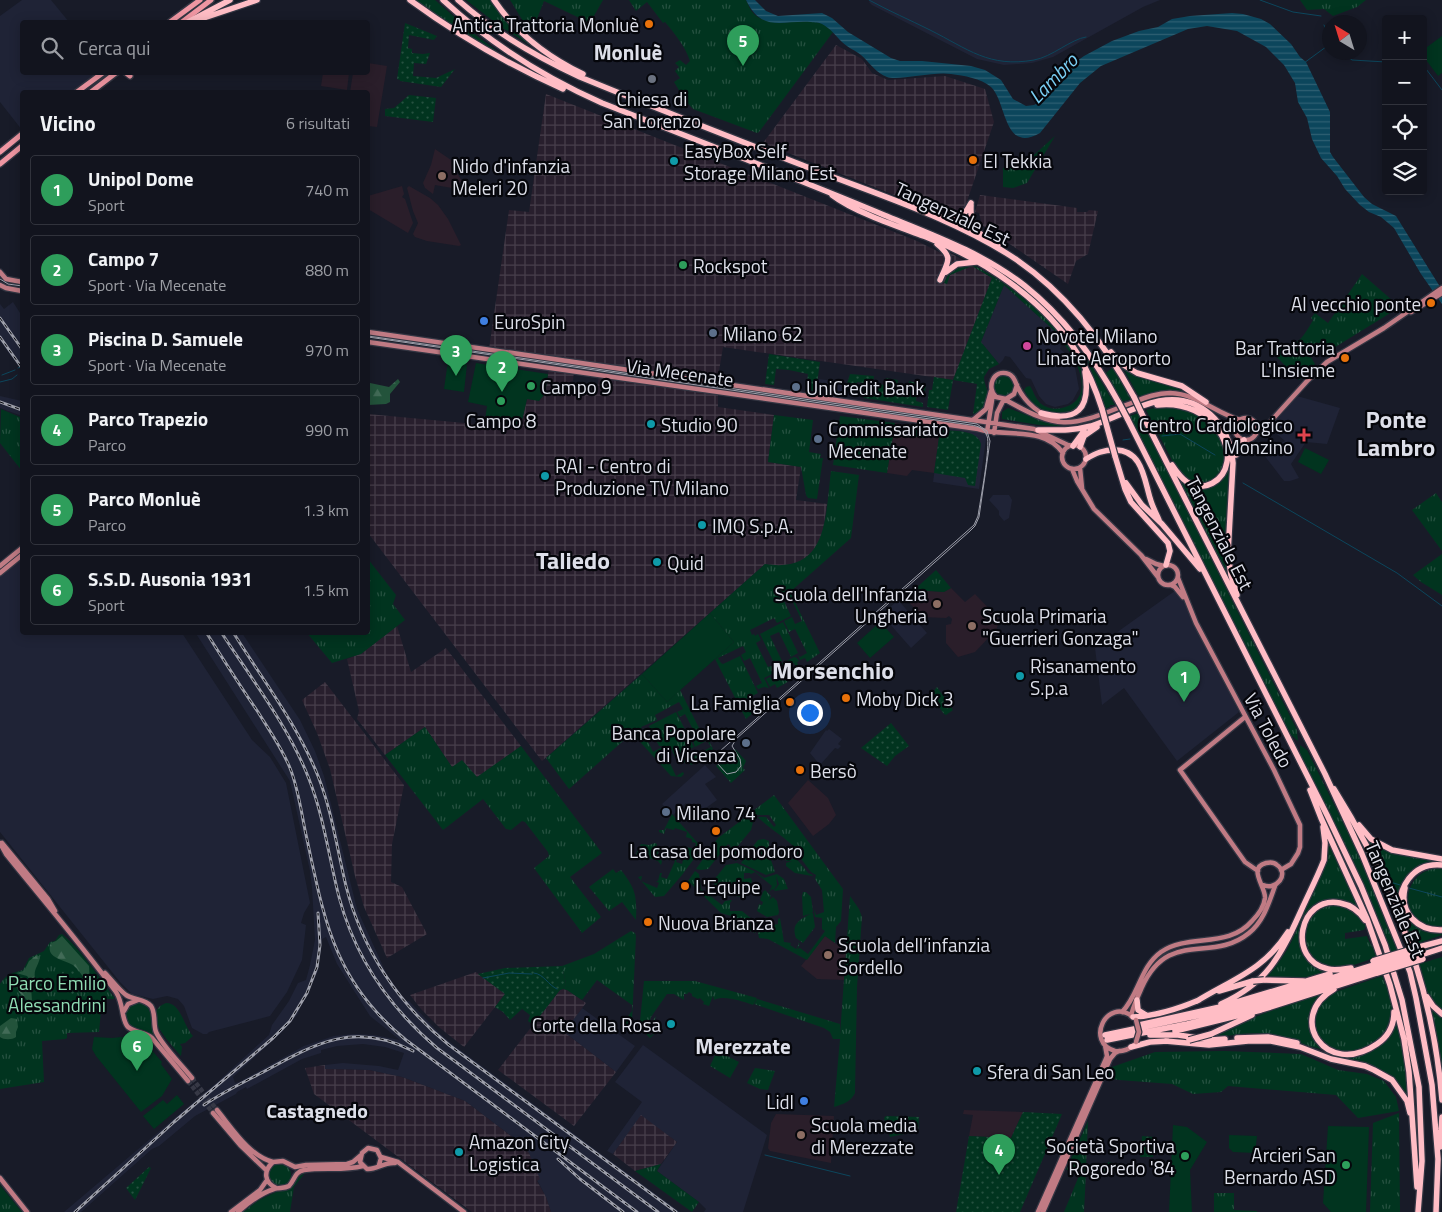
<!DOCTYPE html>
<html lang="it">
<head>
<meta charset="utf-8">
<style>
	:root { --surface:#12141e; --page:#1f212b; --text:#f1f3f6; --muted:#9c9ea4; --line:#31333c; --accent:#ea580c }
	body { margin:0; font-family:"Titillium Web",sans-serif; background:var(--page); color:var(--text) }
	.controls { position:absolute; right:15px; top:15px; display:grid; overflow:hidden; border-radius:5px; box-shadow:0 2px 12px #0003 }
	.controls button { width:45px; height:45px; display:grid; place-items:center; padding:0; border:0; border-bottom:1px solid var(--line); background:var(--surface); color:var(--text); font:25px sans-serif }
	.compass { position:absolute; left:1322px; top:15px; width:45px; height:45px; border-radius:50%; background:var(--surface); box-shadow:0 2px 12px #0003; rotate:322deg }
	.you { position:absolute; left:809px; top:712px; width:18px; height:18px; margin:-12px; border:4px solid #fff; border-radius:50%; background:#1a73e8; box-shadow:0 0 0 8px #1a73e833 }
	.badge { display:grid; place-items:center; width:32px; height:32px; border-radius:50%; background:var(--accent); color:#fff; font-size:16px; font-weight:700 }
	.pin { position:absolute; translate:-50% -41px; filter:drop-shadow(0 1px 2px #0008) }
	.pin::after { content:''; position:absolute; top:26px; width:18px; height:15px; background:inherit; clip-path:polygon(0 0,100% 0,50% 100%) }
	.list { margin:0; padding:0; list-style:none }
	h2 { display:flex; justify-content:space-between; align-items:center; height:65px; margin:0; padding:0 20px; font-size:21px }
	h2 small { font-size:16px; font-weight:400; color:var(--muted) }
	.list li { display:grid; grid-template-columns:32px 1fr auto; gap:15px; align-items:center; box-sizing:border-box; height:70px; margin:0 10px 10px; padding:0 10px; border:1px solid var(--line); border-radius:5px }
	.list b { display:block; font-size:19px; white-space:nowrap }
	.list p { margin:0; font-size:16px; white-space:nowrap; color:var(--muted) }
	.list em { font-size:16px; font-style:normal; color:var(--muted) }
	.icon { flex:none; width:28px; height:28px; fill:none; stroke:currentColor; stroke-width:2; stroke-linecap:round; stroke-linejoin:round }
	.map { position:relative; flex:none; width:1442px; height:1212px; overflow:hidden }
	.search { position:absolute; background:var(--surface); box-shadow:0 2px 12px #0003; left:20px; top:20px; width:350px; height:55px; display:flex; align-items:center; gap:12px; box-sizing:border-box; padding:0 18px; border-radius:5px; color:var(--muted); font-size:19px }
	.panel { position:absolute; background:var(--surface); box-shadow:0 2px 12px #0003; left:20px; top:90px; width:350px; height:545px; border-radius:5px }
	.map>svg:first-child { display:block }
	.built { fill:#1f2336; fill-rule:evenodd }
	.industrial { fill:url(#industrial-grid) }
	.education { fill:#2a1e2a }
	.grass { fill:url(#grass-tufts) }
	.forest { fill:url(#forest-firs) }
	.garden { fill:url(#garden-dots) }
	.pitch { fill:#01341f }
	.water { fill:url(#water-rules) }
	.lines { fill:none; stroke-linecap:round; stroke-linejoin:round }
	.stream { stroke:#0c465c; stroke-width:1 }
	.secondary-tunnel { stroke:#363845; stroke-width:4.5; stroke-dasharray:4.5 2; stroke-linecap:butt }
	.secondary-casing { stroke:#343643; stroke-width:7 }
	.primary-casing { stroke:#343643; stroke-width:8 }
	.highway-casing { stroke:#343643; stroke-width:8 }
	.secondary { stroke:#c07b84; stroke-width:4.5 }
	.primary { stroke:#ef96a2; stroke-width:5 }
	.highway { stroke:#ffbdc5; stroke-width:5.5 }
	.tram { stroke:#9ea0ab; stroke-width:1 }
	.rail-casing { stroke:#9ea0ab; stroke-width:3 }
	.rail { stroke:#05060b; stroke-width:1; stroke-dasharray:4; stroke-linecap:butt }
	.secondary-bridge-casing { stroke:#343643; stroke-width:7; stroke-linecap:butt }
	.highway-bridge-casing { stroke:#343643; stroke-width:8; stroke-linecap:butt }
	.secondary-bridge { stroke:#c07b84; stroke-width:4.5 }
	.highway-bridge { stroke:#ffbdc5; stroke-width:5.5 }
	.food-dot { fill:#e8710a; stroke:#05060b; stroke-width:2 }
	.worship-dot { fill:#6b7280; stroke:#05060b; stroke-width:2 }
	.culture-dot { fill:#0f9aa8; stroke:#05060b; stroke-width:2 }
	.education-dot { fill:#8d6e63; stroke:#05060b; stroke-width:2 }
	.leisure-dot { fill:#2e9e5b; stroke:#05060b; stroke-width:2 }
	.shop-dot { fill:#3f7fe0; stroke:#05060b; stroke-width:2 }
	.service-dot { fill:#5c6f8a; stroke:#05060b; stroke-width:2 }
	.hotel-dot { fill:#d1479c; stroke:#05060b; stroke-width:2 }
	.health-dot { fill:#e0444e; stroke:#05060b; stroke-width:2 }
	.labels { text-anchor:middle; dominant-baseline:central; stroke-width:4.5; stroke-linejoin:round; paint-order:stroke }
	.poi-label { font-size:19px; fill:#dddfe9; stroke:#05060b; text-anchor:start }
	.street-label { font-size:19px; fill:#dddfe9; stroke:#05060b }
	.park-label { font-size:19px; fill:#90ddb4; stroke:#05060b }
	.water-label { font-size:20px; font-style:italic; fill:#7acef3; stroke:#05060b }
	.neighbourhood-label { font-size:20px; font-weight:bold; fill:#dddfe9; stroke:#05060b }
	.quarter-label { font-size:21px; font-weight:bold; fill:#dddfe9; stroke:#05060b }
	.district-label { font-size:24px; font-weight:bold; fill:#dddfe9; stroke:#05060b }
</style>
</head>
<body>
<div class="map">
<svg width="1442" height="1212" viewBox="0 0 1442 1212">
	<defs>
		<pattern id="industrial-grid" width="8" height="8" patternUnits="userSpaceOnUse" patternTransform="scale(1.25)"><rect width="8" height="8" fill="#281f2d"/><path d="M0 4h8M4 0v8" fill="none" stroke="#473f4b"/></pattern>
		<pattern id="grass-tufts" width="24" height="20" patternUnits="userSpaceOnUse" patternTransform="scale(1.25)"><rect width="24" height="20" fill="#01341f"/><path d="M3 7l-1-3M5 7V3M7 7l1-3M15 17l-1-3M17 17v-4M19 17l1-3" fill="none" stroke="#265140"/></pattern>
		<pattern id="forest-firs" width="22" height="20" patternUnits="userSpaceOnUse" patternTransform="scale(1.25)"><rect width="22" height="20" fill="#23533b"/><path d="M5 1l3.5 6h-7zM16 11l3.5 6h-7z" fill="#426b57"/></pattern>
		<pattern id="garden-dots" width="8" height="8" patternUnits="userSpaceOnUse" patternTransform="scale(1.25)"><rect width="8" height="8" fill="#01341f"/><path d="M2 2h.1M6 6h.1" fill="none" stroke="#265140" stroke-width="1.8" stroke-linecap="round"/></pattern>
		<pattern id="water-rules" width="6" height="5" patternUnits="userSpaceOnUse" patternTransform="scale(1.25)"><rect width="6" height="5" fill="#0c465c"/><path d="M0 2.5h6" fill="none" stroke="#2f6073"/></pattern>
	</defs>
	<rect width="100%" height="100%" fill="#181b28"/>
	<!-- built -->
	<path class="built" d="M22 0H51L69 22H22V72L97 73 71 92H22V130L0 102V16Z
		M871 0H1160L1143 7 1053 57 1032 63 1004 65 977 59 872 5 869 2Z
		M1004 285 1058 334 1056 339 1061 346 1060 349 1072 359 1074 362 1079 389 1073 400 1068 404 1055 407 1046 404 1039 396 1031 379 1026 378 1010 357 1005 356 1003 360 999 364 981 342Z
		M13 302 22 316V371L0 341V304L4 309Z
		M818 379 843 382 841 401 816 397Z
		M0 396 22 401V416L0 408Z
		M1297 396 1340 408 1327 444 1306 442 1291 464 1299 478 1290 481H1284L1264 455 1272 448 1285 441 1270 428Z
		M941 424 987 432 979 489 933 482Z
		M993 495H1009L1012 500 1009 518 1004 521 999 515V511L989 500Z
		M22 559V632L182 633 252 740 270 757 286 783 310 903 304 913 301 923 306 925 302 960 287 992 270 1016 209 1032 207 1034H203L192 1028 184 1006 178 999 167 996 153 999 132 994 120 982 0 832V576Z
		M1179 588 1194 623 1239 712 1177 761 1124 688 1102 705 1095 648Z
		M898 600 927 633 911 648 882 615Z
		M195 632 242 633 300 720 315 751 324 776 357 909 387 975 406 1001H409L439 1033 456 1047 680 1212H551L546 1197 537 1180 539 1179 519 1142 465 1101 402 1077 369 1070 325 1069V1065L343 1063 379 1066 398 1070 404 1053 385 1047 363 1044 337 1046 321 1050V1053L302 1059 247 1089 246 1087 237 1092 236 1094 195 1116 159 1146 152 1149 81 1212H64L215 1084 269 1035 272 1025 289 1001 298 983 306 980 310 965 315 940 312 888 310 871 290 781ZM326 937 337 964 370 1016 400 1040 374 1035 354 1034 334 1036 304 1046 239 1082 235 1083 233 1077 283 1031 297 1015 318 971 322 939Z
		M829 729 842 739 838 744 841 746 838 749 835 748 820 765 810 753 826 730 827 731Z
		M705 765 716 777 705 784 717 800 699 813 697 811 694 813 686 803 673 815 662 804Z
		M582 1008 635 1046 616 1072 564 1032Z
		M643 1045 767 1135 743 1212H704L706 1209 699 1202 657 1171 677 1142 641 1116 613 1154 607 1151 642 1102 615 1082Z"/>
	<!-- industrial -->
	<path class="industrial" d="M836 45 862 59 872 73 888 80 945 76 985 89 994 122 963 213 958 217 952 218 763 143Z
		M546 94 917 241 945 255 951 253 992 278 953 380 723 347 717 383 489 349 509 210 529 212Z
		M980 195 1077 208V212H1087L1089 210 1098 211 1088 254 1076 261 1068 284 982 225 979 213 975 212Z
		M549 368 574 372 572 387 597 390 599 375 718 392V407L774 415 768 462 801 467 796 500 827 504 823 530 820 542 810 555 800 562 791 564 779 566 765 564 542 761 368 533V414L519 428 521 425 527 399 545 394Z
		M397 626 411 672 446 648 521 746 477 778 452 767 425 727 385 755 357 719 359 711 347 659 362 653Z
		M325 682 404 785 392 844 391 882 402 887 427 934 387 958 364 907 355 876 330 769 317 733 302 700Z
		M476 972 505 994 464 1047 440 1028 421 1009 410 995Z
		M563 989 567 990 586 1003 564 1032 616 1072 574 1126 498 1070 560 990Z
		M325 1065V1069L369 1070 402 1077 465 1101 519 1142 529 1153 540 1179 537 1181 546 1197 551 1212H472L314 1094 305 1068Z
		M641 1115 677 1142 661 1164 635 1171 613 1154Z"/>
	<!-- education -->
	<path class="education" d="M368 63 387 66 377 127 368 126V92H350L353 73 368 72Z
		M323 73H349L347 90 321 86Z
		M435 149 451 160 456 166 455 170 462 181 452 188 435 185 433 194 425 188 423 183 431 165Z
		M402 186 404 194 402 197 405 199 413 223 408 233 368 209V196Z
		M409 186 430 198 438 205 448 219 461 245 459 246 427 241 415 237 413 234 418 223 413 211 407 188Z
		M895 423 940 430 934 473 912 470 907 476 887 473Z
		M951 588 965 602 975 594 1000 620 996 630 975 652 958 657 946 643V625L951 624 952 619 949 616 946 618 922 617 905 598 914 590 944 592Z
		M808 780 828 798 836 815 829 824 813 836 788 803Z
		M825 936 846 951 844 980 817 979 801 966Z
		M964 1110 1023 1112 1011 1138 969 1136 973 1115 963 1114Z
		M776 1114 834 1116 831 1163 770 1151 768 1148 771 1123Z"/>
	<!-- grass -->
	<path class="grass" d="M415 0H435L473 33 497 51 496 52 463 33Z
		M466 0H492L538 50 501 27Z
		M510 0H603L590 23 544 1 531 34Z
		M629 0H746C748 4 750 10 754 14 771 30 802 17 820 23 825 24 830 30 833 32L759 132 757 133 693 109 685 100 674 82 680 78 675 71 679 67 675 63 680 60 686 65 690 61C685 46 675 34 665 22L663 23 647 2 636 11Z
		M1300 0H1366L1357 7 1333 16 1324 9 1307 10Z
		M1055 136 1027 183 1013 188 1003 187V168L1035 154Z
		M973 265C998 278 1046 309 1058 334L1004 285 972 266 950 275 947 284 944 283C952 266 954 267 973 265Z
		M1362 274 1400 307 1332 349 1325 343 1310 356 1315 364 1299 380 1271 351C1282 343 1280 348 1291 345 1301 342 1308 329 1313 320L1311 318 1315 313 1328 323Z
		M1061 335C1070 347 1079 361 1083 375 1095 421 1042 427 1024 390L1026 387 1030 386C1034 392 1035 398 1040 403 1046 408 1054 410 1062 408 1098 399 1077 357 1060 340Z
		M1087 359 1098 376 1115 405H1110V407L1105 409Z
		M1113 367 1131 399 1122 402 1106 373Z
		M1123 368 1135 374 1184 389 1181 391 1169 390 1141 396 1138 395Z
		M994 386a10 10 0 1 1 20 0a10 10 0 1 1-20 0Z
		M1162 402C1197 400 1227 422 1231 458 1232 468 1230 479 1230 489 1228 517 1224 544 1228 572L1227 573 1179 478C1184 481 1189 486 1196 487 1247 499 1241 394 1153 405Z
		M1163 406 1180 407 1201 415 1216 430 1225 447 1226 463 1216 480 1201 485 1187 480 1177 470 1146 410Z
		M1008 408 1042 421 1067 427 1039 425 1002 419V412Z
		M1 409 22 418V471L0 443Z
		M1138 413 1297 730 1298 741 1289 733 1130 416Z
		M774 415 813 420 809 452 821 454 820 458H823L817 499 808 498 806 495 801 467 768 462Z
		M840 416 895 423 887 473 833 465Z
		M831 471 859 475 851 538 790 592 820 653 807 662 805 658 800 660 798 655 800 657 807 653 795 629 789 632 784 621 792 617 795 624 802 621 790 596 784 601 791 616 777 623 774 618 750 630 752 635 754 634 755 636 758 634 761 640 756 643 768 667 774 665 775 667 794 657 797 658 799 661 797 662 800 671 786 683 777 688 775 684 770 687 766 679 770 677 773 682 797 670 794 663 764 678 769 688 764 687 758 689 756 686 762 683 750 658 744 661 741 655 746 652 743 646 718 658 721 663 723 664 740 656 758 693 741 702 744 708 768 696 770 698 746 719 715 659 734 642 710 613 765 564C829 574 825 516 831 471Z
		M1436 493 1442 502V551L1412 510Z
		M1442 554V595L1421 582 1413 575Z
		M368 559 396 595 393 604 405 620 361 654 332 663 307 633 368 632Z
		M936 570 951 588 944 592 914 590Z
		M783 622 798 653 791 657 779 632 770 636 782 661 775 665 760 634Z
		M642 674 667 702 680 690 701 732 704 731 713 749 699 761 691 765 688 761 683 763 680 756 683 755 686 760 711 747 708 742 706 741 695 747 693 741 698 739 685 714 680 717 677 712 683 709 679 702 655 715 657 720 641 727 653 752 662 747H668L669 748 664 751 676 776 683 772 684 774 681 777 671 776 632 733 569 789 546 758Z
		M676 712 694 747 675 757 670 746H659L649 726Z
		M425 727 452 767 462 760 477 777 521 746 602 853 570 877 601 917 582 933 534 868 549 856 548 852 525 822 522 821 511 830 506 829 483 799 443 830 385 755Z
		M1300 745 1307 750 1368 873 1399 949 1391 952C1367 884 1333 820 1300 755Z
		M735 749 746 761 743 768 745 770 731 783 716 766Z
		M774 795 843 889 841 921 836 927 835 943 825 936 807 960 768 939 759 938 758 933 760 925 763 927 766 924 769 926 778 924V919L780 918 784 942 791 943 790 945 796 949 799 944 798 942 800 944 797 949 800 948 808 954 825 931 822 929V918L815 917 814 909 816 915 824 912 822 890 815 879 816 875 811 872 799 856 796 858 808 873 813 875 812 876 795 873 786 866V863L792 861H786L787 853 788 860 793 859V853L790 851 794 847C784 836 769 829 758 817H766L774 827 776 825 769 815H756L753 811Z
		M750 813 754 818 751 830 737 847 743 854 747 850 741 858 735 861 734 854 728 855 726 853 731 846 728 844 708 869 701 870 696 869 718 838 747 816 749 818Z
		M672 814 702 848 682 875 664 896 655 897 638 877 642 876 641 881 657 888 659 883 656 881H658L660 873H662L661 877 667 879 675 861 673 859 677 858 676 862 682 864 686 847 694 849 696 843 692 842V839L686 837 687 832 675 828 674 830 666 828 664 834 659 832V830H664Z
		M1363 834 1398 854 1442 862C1416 863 1401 874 1397 901H1395L1386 878Z
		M1327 837 1363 913 1354 905 1345 902 1318 905C1313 911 1305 919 1301 927 1299 932 1299 937 1300 942 1304 961 1309 961 1325 970V974L1308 977H1264C1287 960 1296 931 1307 906 1316 884 1330 862 1327 837Z
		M764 839 769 841V854L775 872 766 875 741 863 754 845 757 846 754 845 758 840Z
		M655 843 657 844 656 849 659 850 657 856 662 861 661 865 658 861 643 856 641 858 635 856 641 844 649 845Z
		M737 863 754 871 764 878 777 874 784 879 788 889 774 891 779 884 776 876 777 885 774 890 772 889 769 892 772 886 755 872 751 874 750 873H744V879L751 878 752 882 750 883 751 885 744 890 746 891 740 897 736 896 734 893 736 891 724 892 714 884 713 881 726 865Z
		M1442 868V928C1398 931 1396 868 1442 868Z
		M613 869 616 873 621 870C636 889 637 896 636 920L622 902 609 911 589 887Z
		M695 871 699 874 701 889 722 905 725 901 732 900 730 903V911H742L758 924 755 933 740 926 731 916 721 913 688 881Z
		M765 890 771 896 769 900 773 897 777 901 779 912 778 915 767 917 757 911 759 904 762 905 763 902 760 900 763 892Z
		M803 892H806L811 897 813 912 811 913H813L815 927 803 943 796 938C791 924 799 920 810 914L803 916 802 896Z
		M850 896 859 909 862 917 857 987 855 1093C851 1102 843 1104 834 1107L840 1039H833L830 1032 824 1028 754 1004 757 999 840 1024V1035Z
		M1401 904C1403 908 1404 912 1407 915 1414 928 1428 933 1442 932V935L1413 945Z
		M1330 905C1347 904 1357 912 1366 926L1364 930 1345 933V939L1367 936C1369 943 1374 948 1377 956L1372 958 1371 959C1359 963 1346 969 1333 968 1296 964 1295 916 1330 905Z
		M631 931 635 933 636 936 632 1021 629 1027V1029L625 1031 620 1027 632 1011V1005L597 980 582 1000 567 990 563 989 566 984 562 966 594 954Z
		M62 934C79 947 100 979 114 997V999H104L102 1001 99 1032 67 1033V1038L65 1039 42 1041 44 1082 0 1089V984C6 974 13 973 23 970L29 958 44 951 50 942 55 941 59 935Z
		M1442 957V1011C1427 1003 1425 979 1419 964Z
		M1382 976C1388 989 1395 1006 1392 1020 1387 1041 1353 1060 1333 1050 1319 1043 1310 1026 1315 1011 1319 1002 1330 994 1338 991Z
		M644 981H695L757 998 753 1005C741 1001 724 995 714 1000L713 996 709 1006 703 1004 704 1002 700 998 698 999 692 996V994L689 992 687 994H684V1000L674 994H667L651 1017 647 1029 656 1016 652 1030 648 1031 650 1036 655 1033 650 1038 642 1030 640 1021Z
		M1322 993C1303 1015 1307 1027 1321 1049 1304 1046 1288 1036 1270 1034 1249 1031 1228 1037 1208 1037L1267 1012Z
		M139 1002C155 1006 150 1024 157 1039 152 1035 148 1032 143 1030 139 1029 134 1029 131 1026 118 1017 129 1006 139 1002Z
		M1428 1002 1436 1013 1442 1016V1082Z
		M166 1003C181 1003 183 1025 193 1036L185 1043 180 1044 182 1047 181 1056C171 1044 139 1013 166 1003Z
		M1396 1016 1404 1060 1410 1107 1396 1083 1360 1063 1338 1057V1056H1355L1379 1045Z
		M717 1051 739 1062 730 1078 710 1066Z
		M1224 1051 1301 1054 1338 1070 1367 1074 1384 1081 1396 1097 1399 1111 1358 1118 1336 1095 1228 1086 1221 1092 1193 1094 1172 1084 1119 1080 1107 1078 1112 1067 1155 1052Z
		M755 1068 775 1071 768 1090 760 1089 747 1083Z
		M1399 1113 1400 1212H1370L1373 1123Z
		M1088 1121 1086 1166H1107L1108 1162 1113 1163 1112 1174 1086 1173 1084 1212H1064L1081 1171 1066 1170Z
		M661 1164 657 1171 699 1202 692 1212 635 1171Z
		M269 1175a11 11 0 1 1 22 0a11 11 0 1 1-22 0Z
		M305 1173 294 1187 290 1212H243L259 1200 276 1192 288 1189 298 1177Z
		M0 1185 22 1212H0Z
		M1214 1193H1234V1210L1257 1211V1212H1214Z"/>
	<!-- forest -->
	<path class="forest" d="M398 379 400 382 390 394V402L386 404 368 405V381L370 383 389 387Z
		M62 936 89 966 90 981H85C82 975 79 970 73 965 65 960 44 958 51 943L56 941Z
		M37 955 40 957C38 968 32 969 36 982L33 984 27 976 16 973 24 971 29 961Z
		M16 977 24 978 31 987 32 1001H28L19 992 14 982Z
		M11 1018 17 1019 18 1027 16 1032V1037C12 1040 4 1040 0 1037V1026Z"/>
	<!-- garden -->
	<path class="garden" d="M405 23 437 36 434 40 409 35 408 48 412 49V53L423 54 430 53 426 64 414 63 413 76 436 78 455 69 441 87 400 81V80L397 79Z
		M409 95 436 98 433 122 385 116V109L394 108Z
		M992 278 1004 285 981 342 999 364 989 369 984 377C984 382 986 386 987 390 988 400 984 412 973 414L977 384 953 380 948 410 927 407 929 390H932L934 377 953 380Z
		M769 354 820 362 816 391 806 390 808 374 789 370 776 369 774 385 765 384Z
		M850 374 874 376 873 383 884 385 886 378 898 380 897 387 908 388 909 381 926 385 925 391H917L916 401 923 403V407L864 398 863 383 857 382 855 392 845 390Z
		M940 430C952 431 978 429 981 444L975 486 968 485 965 478 934 473Z
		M937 687 953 710 946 715 944 714 930 695Z
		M891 723 909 746 895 756 887 766 861 748Z
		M562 966 566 984 563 989 560 990 533 1025 528 1021 530 1015 522 1009 510 1020 503 1012 495 1007 505 994 478 974 505 968Z
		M73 969 80 992 69 995 62 972Z
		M1023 1112 1062 1114 1020 1212H956L969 1136 1011 1138Z
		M886 1116 919 1117 918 1131 890 1137 884 1118Z
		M1142 1136 1154 1137 1153 1157H1140Z
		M149 1167 151 1168 135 1200 126 1188Z"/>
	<!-- pitch -->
	<path class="pitch" d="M1442 36V73L1438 76 1423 56V50Z
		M448 361 467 364 464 392 444 389Z
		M476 363 548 374 545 394 539 401 527 399 521 425 485 420 487 406 468 402Z
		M898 425 927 429 926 438 897 434Z
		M1305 448 1329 460 1321 474 1298 462Z
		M710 613 734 642 667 702 642 674Z
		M880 622 894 637 870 658 857 643Z
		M131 1036 141 1038 144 1041 162 1062 161 1064 172 1079 162 1096 141 1112 96 1056 92 1049 94 1037 112 1038Z
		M177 1095 184 1104 154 1129 143 1116 163 1100 167 1104Z
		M1173 1125 1187 1127 1207 1142 1190 1170 1192 1212H1169Z
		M1328 1126 1369 1127 1366 1212H1331L1323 1203Z
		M1229 1135 1257 1136 1255 1153 1233 1152 1229 1148Z"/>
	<!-- water -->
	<path class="water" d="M746 0H755L766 11 778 16 822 13 832 18 848 32 891 58 900 61H922L971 66 985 70 1001 80 1013 99 1026 106 1034 105 1042 101 1074 63 1084 56 1112 41 1139 31 1158 27 1172 19 1190 16 1232 13 1243 14 1261 19 1270 24 1291 44 1300 57 1306 62 1330 112V152L1333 157 1364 197 1372 204 1396 216 1442 290V304L1421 274 1394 228 1381 217 1369 212 1360 205 1345 189 1337 176 1321 158 1312 139 1307 118 1298 102 1295 83 1284 65 1266 47 1237 31 1207 26 1188 29 1101 66 1080 83 1040 133C1003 154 1007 102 991 87 981 78 964 76 951 74 934 71 898 81 887 77 876 73 870 63 861 55 855 50 848 48 842 42 836 36 830 28 822 24 819 22 815 23 811 22 782 20 762 33 746 0Z"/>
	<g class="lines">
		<!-- stream -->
		<path class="stream" d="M869 0C889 11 910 20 930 30 968 49 989 68 1034 60 1052 57 1071 39 1086 37
			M1260 0 1293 12 1321 16
			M1324 25 1330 38
			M1341 52 1352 60 1386 62
			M1304 63 1330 44
			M1423 65 1442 90
			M18 368 20 367
			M21 373H22
			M2 375 15 370
			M0 382 12 379 17 375
			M1162 436 1180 434 1215 455
			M1123 440 1130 439
			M1243 483 1397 573 1442 606
			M1387 881 1400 885
			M1409 888 1442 897
			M534 973C544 974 548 985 557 989
			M483 978 509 973 532 974
			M765 1155 850 1176"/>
		<!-- secondary-tunnel -->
		<path class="secondary-tunnel" d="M192 1078 217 1110
			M188 1081 213 1113"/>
		<!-- secondary casing -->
		<g class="secondary-casing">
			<path id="secondary" d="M0 272 6 279 22 282
				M0 285 6 288 22 291
				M1411 312 1442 293
				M368 332 1034 429 1070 446
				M368 342 978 429C1006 438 1043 425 1063 453
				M1017 385 1014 394 1006 399 996 397C986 388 993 368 1009 374 1014 376 1015 381 1017 386 1025 403 1040 415 1058 420
				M1235 429a11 11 0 1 1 22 0a11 11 0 1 1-22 0Z
				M973 420 986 409 991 391
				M987 432 993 394
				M1256 432 1270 422 1308 380 1327 362 1384 328 1442 288
				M994 433 997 413 1004 399C1059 430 1068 428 1126 405 1140 400 1154 393 1170 393 1198 394 1215 413 1240 420
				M1062 457a12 12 0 1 1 24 0a12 12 0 1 1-24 0Z
				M1080 468 1082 488
				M1072 469 1077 481 1094 509 1141 555 1158 577
				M1146 559 1156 564 1164 566
				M1158 575a10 10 0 1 1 20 0a10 10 0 1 1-20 0Z
				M0 566 22 548
				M0 573 22 555
				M1178 578 1196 623 1274 770 1300 825V847L1298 853 1291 864 1281 870
				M1171 585 1175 587 1183 597
				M1245 717 1180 770 1245 862 1258 871
				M0 843 6 854C43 900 81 944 116 992 124 1004 121 1020 128 1027 135 1033 145 1032 152 1038L188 1081
				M2 843 48 899 55 911
				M105 973C112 980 118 989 126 995 134 1000 145 999 151 1006 156 1013 153 1024 156 1032 163 1047 181 1064 192 1078
				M124 1011 128 1004 138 1000
				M1122 1012C1139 995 1140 967 1161 952 1189 933 1228 949 1252 921 1258 915 1264 906 1265 898 1266 887 1247 868 1266 863 1270 862 1274 862 1277 865 1290 874 1276 891 1263 885
				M1131 1016C1133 1006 1138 997 1142 987 1169 928 1211 964 1249 933 1264 921 1269 902 1275 886
				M1133 1017C1106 996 1085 1043 1115 1051 1122 1052 1128 1050 1134 1045
				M217 1110C232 1128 249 1156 273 1162
				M213 1113 241 1146 266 1170
				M381 1157 398 1162 464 1212
				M379 1165 381 1158 377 1150 368 1148 362 1153 360 1162 367 1169C377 1170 383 1162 395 1163
				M0 1178 27 1212
				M276 1188C264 1182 263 1171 273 1162L283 1161 295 1167 306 1165 347 1164 353 1162 360 1156
				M231 1212 260 1190 267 1180
				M238 1212C248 1203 261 1193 274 1189 279 1187 284 1189 289 1186 295 1180 294 1172 304 1170 324 1167 343 1171 363 1166
				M1038 1212 1105 1061 1107 1056 1105 1045
				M1043 1212 1110 1059 1115 1053 1119 1051"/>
		</g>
		<!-- primary casing -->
		<g class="primary-casing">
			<path id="primary" d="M170 22 200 0
				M182 22 211 0
				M125 72 130 76
				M77 92 104 72
				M91 92 117 72
				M0 152 22 134
				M0 164 22 146"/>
		</g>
		<!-- highway casing -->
		<g class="highway-casing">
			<path id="highway" d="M410 0C458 35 509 65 563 89
				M443 0C491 44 543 77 602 103 696 140 791 176 884 215 933 235 983 253 1025 286 1065 318 1095 359 1119 403
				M458 0C494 32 537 57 580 77 660 110 740 141 820 172 885 197 959 221 1017 260 1068 295 1105 344 1134 397
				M494 0C516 33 548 57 583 74
				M188 22 230 0
				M192 22 257 0
				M832 195C854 212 899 227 926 237 983 259 1045 300 1077 353 1088 371 1096 390 1102 409
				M971 205C970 235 977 230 998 245
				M927 210C950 220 957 229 971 203
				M937 244C954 258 948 261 940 280
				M946 272 957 264 976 262
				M1111 352 1120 363 1137 373 1182 386 1206 402
				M1157 405C1183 402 1209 412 1222 436 1226 444 1229 453 1227 462 1224 481 1204 493 1187 482 1181 478 1176 471 1172 465
				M1141 412 1325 774 1362 854 1410 972 1416 998 1432 1085 1438 1159 1436 1212
				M1041 413C1077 423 1091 409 1085 372
				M1127 418 1327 815 1361 886 1385 945 1402 1000 1419 1087 1422 1161 1418 1212
				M1038 430C1056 430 1073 431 1091 426 1113 419 1135 406 1159 401 1200 393 1230 424 1233 463L1228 554 1231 575 1237 595
				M1073 446 1084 431
				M1080 447 1084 436 1097 427
				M1236 455V446L1244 440
				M1115 456 1125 489 1131 502 1168 543 1170 551 1166 565
				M1086 459C1096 453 1103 450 1115 450 1142 450 1144 478 1150 498 1152 506 1156 513 1159 520
				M1126 483 1142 505 1162 524 1200 569
				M1334 789C1393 883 1433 989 1442 1100
				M1310 790 1321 818 1367 919 1390 985 1404 1039 1409 1072 1417 1187
				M1359 825 1371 839 1392 850 1442 859
				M1405 888C1399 913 1418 931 1442 930
				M1401 914C1396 888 1413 862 1442 865
				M1419 947 1442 941
				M1421 955 1442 948
				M1351 968C1344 969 1335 971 1328 969 1286 960 1299 895 1340 903 1351 905 1359 911 1365 920
				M1264 980 1303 981
				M1334 989C1285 1017 1326 1079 1377 1044 1389 1036 1394 1026 1394 1012
				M1219 991 1253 981
				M1427 997 1433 1006 1442 1014
				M1137 1000 1138 1010 1146 1015
				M1197 1001C1233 979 1264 970 1288 932
				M1221 1004C1267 983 1280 957 1300 913 1308 895 1317 878 1324 860L1325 843 1323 827
				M1133 1017C1156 1016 1178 1009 1199 1000
				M1139 1025 1220 1007 1330 974
				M1175 1031 1261 1010 1377 973
				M1211 1034 1252 1015
				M1105 1035 1230 1009 1374 965
				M1150 1035H1178L1211 1040 1225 1039
				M1237 1038 1268 1037 1297 1043
				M1107 1040 1187 1024 1242 1011 1376 969
				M1165 1041 1209 1045 1248 1041H1271L1300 1047 1331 1059 1365 1066 1374 1070 1392 1080 1407 1101 1410 1113
				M1131 1047 1150 1042 1168 1041
				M1440 1147 1442 1117"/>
		</g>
		<!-- secondary -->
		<use href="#secondary" class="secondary"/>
		<!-- primary -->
		<use href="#primary" class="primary"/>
		<!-- highway -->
		<use href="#highway" class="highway"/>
		<!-- tram -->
		<path class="tram" d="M0 279 8 284 22 286
			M368 336 977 424 987 431 990 441 979 517 975 526 970 531 736 739 732 746 740 759 741 766 736 772 727 774 717 763 716 757 719 752 974 525 978 516C980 502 991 445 987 436 984 428 978 426 971 425L368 337"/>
		<!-- rail casing -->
		<g class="rail-casing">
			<path id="rail" d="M0 318 22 349
				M0 337 22 368
				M0 402 22 410
				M206 632C223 659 240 686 258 712 269 730 282 748 290 768 298 788 301 810 305 830 324 917 332 980 406 1040L637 1212
				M221 632C251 678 290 729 309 779 324 817 329 858 339 897 355 957 390 1008 437 1048L658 1212
				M233 632C262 679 297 724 318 776 332 811 337 849 346 886 362 949 398 1004 449 1045L676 1212
				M204 1105C223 1092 244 1082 265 1071 316 1043 355 1021 413 1051
				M558 1159 580 1179 623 1212
				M75 1212 174 1122 273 1038 290 1021 307 993 317 967 320 945 318 913"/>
		</g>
		<!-- rail -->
		<use href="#rail" class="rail"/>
		<!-- secondary-bridge casing -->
		<g class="secondary-bridge-casing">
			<path id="secondary-bridge" d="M1136 1020 1139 1032 1136 1042"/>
		</g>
		<!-- highway-bridge casing -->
		<g class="highway-bridge-casing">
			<path id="highway-bridge" d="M1134 397 1141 412
				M1119 403 1127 418
				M1102 409 1115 456
				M1373 961 1419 947
				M1374 965 1420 951
				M1376 969 1421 955
				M1377 973 1423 959
				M1253 981 1264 980
				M1189 1040 1211 1034"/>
		</g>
		<!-- secondary-bridge -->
		<use href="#secondary-bridge" class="secondary-bridge"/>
		<!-- highway-bridge -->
		<use href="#highway-bridge" class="highway-bridge"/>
	</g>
	<!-- markers -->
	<g class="food-dot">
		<circle cx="649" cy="24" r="5"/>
		<circle cx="973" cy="160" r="5"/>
		<circle cx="1431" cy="303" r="5"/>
		<circle cx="1345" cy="358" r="5"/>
		<circle cx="846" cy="698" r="5"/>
		<circle cx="790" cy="702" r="5"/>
		<circle cx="800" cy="770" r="5"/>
		<circle cx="716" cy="831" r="5"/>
		<circle cx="685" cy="886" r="5"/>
		<circle cx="648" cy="922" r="5"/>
	</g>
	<circle class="worship-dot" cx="652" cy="79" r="5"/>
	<g class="culture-dot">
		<circle cx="674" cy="161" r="5"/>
		<circle cx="651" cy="424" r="5"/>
		<circle cx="545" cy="476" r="5"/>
		<circle cx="702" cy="525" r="5"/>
		<circle cx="657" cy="562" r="5"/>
		<circle cx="1020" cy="676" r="5"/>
		<circle cx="671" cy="1024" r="5"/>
		<circle cx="977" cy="1071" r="5"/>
		<circle cx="459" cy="1152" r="5"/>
	</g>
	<g class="education-dot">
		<circle cx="442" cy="176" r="5"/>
		<circle cx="937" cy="604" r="5"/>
		<circle cx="972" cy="626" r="5"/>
		<circle cx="828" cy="955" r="5"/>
		<circle cx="801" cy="1135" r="5"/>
	</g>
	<g class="leisure-dot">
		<circle cx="683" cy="265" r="5"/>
		<circle cx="531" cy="386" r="5"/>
		<circle cx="501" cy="401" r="5"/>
		<circle cx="1185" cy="1156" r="5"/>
		<circle cx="1346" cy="1165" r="5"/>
	</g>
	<g class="shop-dot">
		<circle cx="484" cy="321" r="5"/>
		<circle cx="804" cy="1101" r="5"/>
	</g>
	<g class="service-dot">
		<circle cx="713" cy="333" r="5"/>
		<circle cx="796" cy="387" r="5"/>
		<circle cx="818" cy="439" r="5"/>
		<circle cx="746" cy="743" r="5"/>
		<circle cx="666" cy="812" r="5"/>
	</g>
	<circle class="hotel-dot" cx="1027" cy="346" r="5"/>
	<path class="health-dot" d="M1301.5 427.5h5v5h5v5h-5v5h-5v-5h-5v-5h5z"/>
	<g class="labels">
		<!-- poi labels -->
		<g class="poi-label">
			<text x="639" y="24" text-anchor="end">Antica Trattoria Monluè</text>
			<text x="652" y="98" text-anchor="middle">Chiesa di<tspan x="652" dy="22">San Lorenzo</tspan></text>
			<text x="684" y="150">EasyBox Self<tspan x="684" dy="22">Storage Milano Est</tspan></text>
			<text x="983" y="160">El Tekkia</text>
			<text x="452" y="165">Nido d'infanzia<tspan x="452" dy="22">Meleri 20</tspan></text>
			<text x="693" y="265">Rockspot</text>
			<text x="1421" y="303" text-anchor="end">Al vecchio ponte</text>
			<text x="494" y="321">EuroSpin</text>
			<text x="723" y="333">Milano 62</text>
			<text x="1037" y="335">Novotel Milano<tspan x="1037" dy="22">Linate Aeroporto</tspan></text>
			<text x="1335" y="347" text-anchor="end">Bar Trattoria<tspan x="1335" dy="22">L'Insieme</tspan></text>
			<text x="541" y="386">Campo 9</text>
			<text x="806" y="387">UniCredit Bank</text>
			<text x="501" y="420" text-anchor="middle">Campo 8</text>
			<text x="661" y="424">Studio 90</text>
			<text x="1293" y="424" text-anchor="end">Centro Cardiologico<tspan x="1293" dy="22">Monzino</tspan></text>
			<text x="828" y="428">Commissariato<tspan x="828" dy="22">Mecenate</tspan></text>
			<text x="555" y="465">RAI - Centro di<tspan x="555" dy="22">Produzione TV Milano</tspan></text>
			<text x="712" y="525">IMQ S.p.A.</text>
			<text x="667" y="562">Quid</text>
			<text x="927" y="593" text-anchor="end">Scuola dell'Infanzia<tspan x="927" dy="22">Ungheria</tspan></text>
			<text x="982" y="615">Scuola Primaria<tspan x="982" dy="22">"Guerrieri Gonzaga"</tspan></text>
			<text x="1030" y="665">Risanamento<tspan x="1030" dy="22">S.p.a</tspan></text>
			<text x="856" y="698">Moby Dick 3</text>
			<text x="780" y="702" text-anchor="end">La Famiglia</text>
			<text x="736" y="732" text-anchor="end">Banca Popolare<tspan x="736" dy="22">di Vicenza</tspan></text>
			<text x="810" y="770">Bersò</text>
			<text x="676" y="812">Milano 74</text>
			<text x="716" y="850" text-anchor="middle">La casa del pomodoro</text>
			<text x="695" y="886">L'Equipe</text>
			<text x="658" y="922">Nuova Brianza</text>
			<text x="838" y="944">Scuola dell’infanzia<tspan x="838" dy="22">Sordello</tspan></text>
			<text x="661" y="1024" text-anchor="end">Corte della Rosa</text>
			<text x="987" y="1071">Sfera di San Leo</text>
			<text x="794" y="1101" text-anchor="end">Lidl</text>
			<text x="811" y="1124">Scuola media<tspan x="811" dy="22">di Merezzate</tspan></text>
			<text x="469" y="1141">Amazon City<tspan x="469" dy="22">Logistica</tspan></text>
			<text x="1175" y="1145" text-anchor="end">Società Sportiva<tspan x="1175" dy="22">Rogoredo '84</tspan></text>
			<text x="1336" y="1154" text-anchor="end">Arcieri San<tspan x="1336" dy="22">Bernardo ASD</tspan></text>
		</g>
		<!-- street labels -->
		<g class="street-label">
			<text transform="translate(953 213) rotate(25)">Tangenziale Est</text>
			<text transform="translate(680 372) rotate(8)">Via Mecenate</text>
			<text transform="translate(1220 533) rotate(63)">Tangenziale Est</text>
			<text transform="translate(1269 730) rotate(62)">Via Toledo</text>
			<text transform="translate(1396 899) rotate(67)">Tangenziale Est</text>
		</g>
		<!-- park labels -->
		<g class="park-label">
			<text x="57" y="982">Parco Emilio<tspan x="57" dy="22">Alessandrini</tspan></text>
		</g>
		<!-- water labels -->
		<g class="water-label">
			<text transform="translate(1053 78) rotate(-46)">Lambro</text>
		</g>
		<!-- neighbourhood labels -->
		<g class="neighbourhood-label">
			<text x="317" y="1110">Castagnedo</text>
		</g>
		<!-- quarter labels -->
		<g class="quarter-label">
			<text x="628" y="52">Monluè</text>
			<text x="743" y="1046">Merezzate</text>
		</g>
		<!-- district labels -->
		<g class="district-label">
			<text x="1396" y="419">Ponte<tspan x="1396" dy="28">Lambro</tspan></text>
			<text x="573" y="560">Taliedo</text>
			<text x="833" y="670">Morsenchio</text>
		</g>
	</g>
</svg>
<div class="controls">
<button>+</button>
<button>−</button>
<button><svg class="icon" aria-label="locate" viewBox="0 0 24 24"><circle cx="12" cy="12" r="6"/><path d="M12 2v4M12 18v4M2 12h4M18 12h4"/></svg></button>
<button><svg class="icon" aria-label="layers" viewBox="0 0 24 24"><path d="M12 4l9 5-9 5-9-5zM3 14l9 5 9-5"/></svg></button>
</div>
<svg class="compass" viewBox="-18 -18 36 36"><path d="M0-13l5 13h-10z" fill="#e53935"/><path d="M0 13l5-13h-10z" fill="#9c9ea4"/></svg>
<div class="you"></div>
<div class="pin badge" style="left:1184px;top:702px;background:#2e9e5b">1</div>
<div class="pin badge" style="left:502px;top:392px;background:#2e9e5b">2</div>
<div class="pin badge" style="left:456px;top:376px;background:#2e9e5b">3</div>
<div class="pin badge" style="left:999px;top:1175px;background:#2e9e5b">4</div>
<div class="pin badge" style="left:743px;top:66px;background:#2e9e5b">5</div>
<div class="pin badge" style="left:137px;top:1071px;background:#2e9e5b">6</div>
<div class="search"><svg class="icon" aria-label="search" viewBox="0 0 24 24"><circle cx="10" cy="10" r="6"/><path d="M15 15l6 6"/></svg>Cerca qui</div>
<section class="panel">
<h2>Vicino<small>6 risultati</small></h2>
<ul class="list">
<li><span class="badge" style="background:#2e9e5b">1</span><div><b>Unipol Dome</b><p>Sport</p></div><em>740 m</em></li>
<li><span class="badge" style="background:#2e9e5b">2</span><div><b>Campo 7</b><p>Sport · Via Mecenate</p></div><em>880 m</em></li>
<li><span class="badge" style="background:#2e9e5b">3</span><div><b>Piscina D. Samuele</b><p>Sport · Via Mecenate</p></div><em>970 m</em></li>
<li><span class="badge" style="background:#2e9e5b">4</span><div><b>Parco Trapezio</b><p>Parco</p></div><em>990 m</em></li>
<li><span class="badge" style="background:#2e9e5b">5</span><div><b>Parco Monluè</b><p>Parco</p></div><em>1.3 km</em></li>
<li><span class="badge" style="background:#2e9e5b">6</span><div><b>S.S.D. Ausonia 1931</b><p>Sport</p></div><em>1.5 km</em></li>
</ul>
</section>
</div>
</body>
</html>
